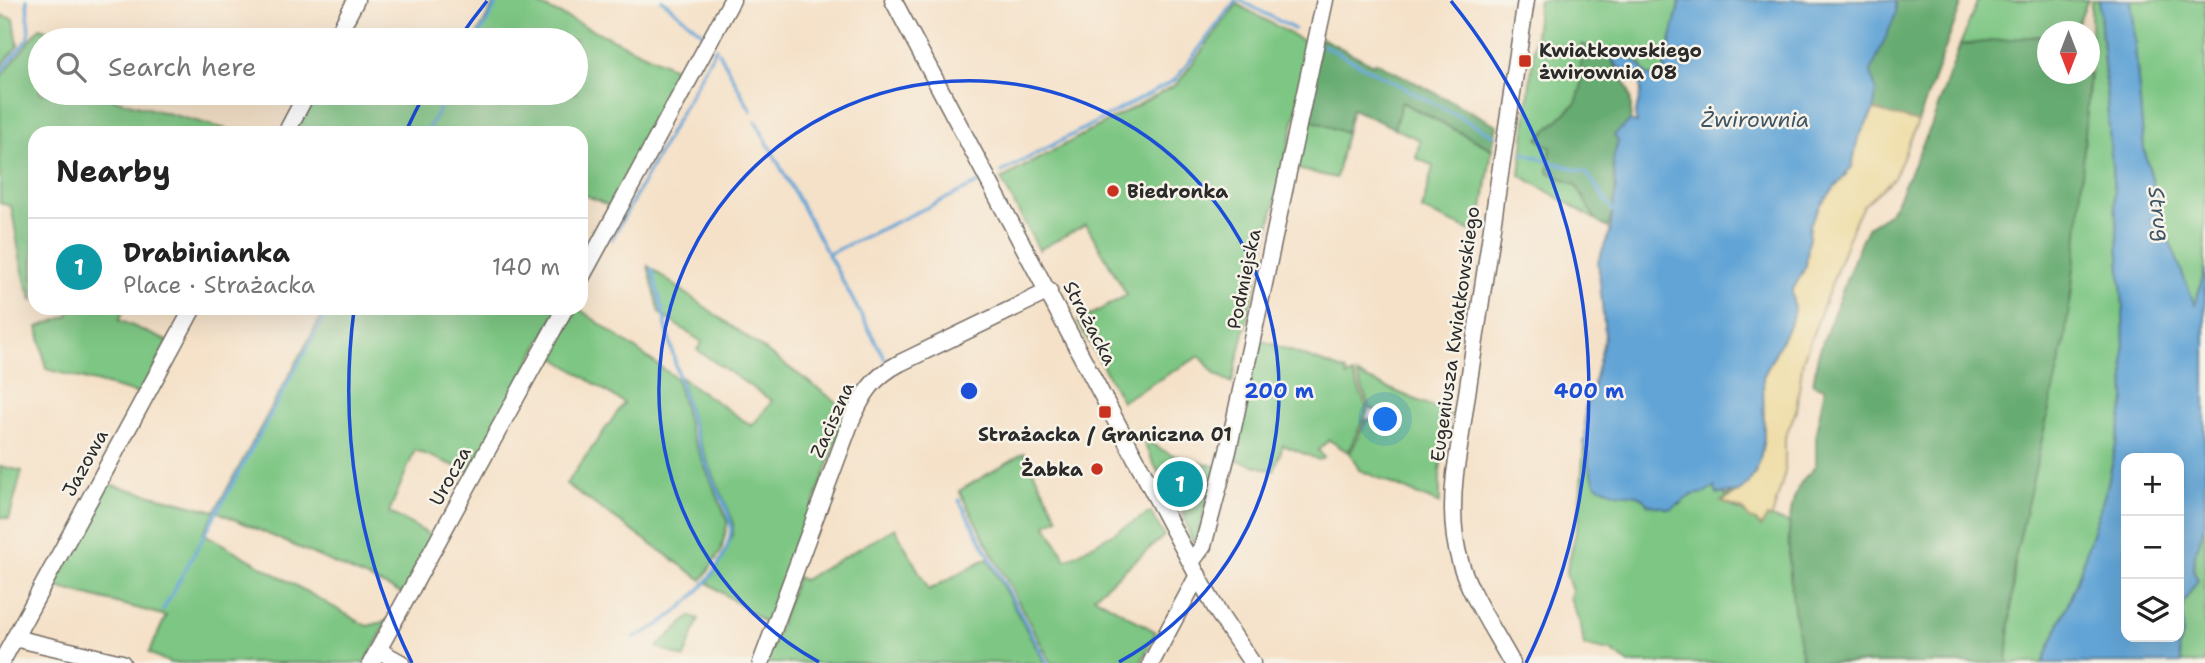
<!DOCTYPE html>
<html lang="en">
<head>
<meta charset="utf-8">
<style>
	:root { --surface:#fff; --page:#f6f6f6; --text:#222; --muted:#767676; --line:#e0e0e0; --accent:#b45309 }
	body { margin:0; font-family:"Shantell Sans",sans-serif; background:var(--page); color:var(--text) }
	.controls { position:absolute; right:21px; bottom:21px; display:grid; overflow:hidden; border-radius:14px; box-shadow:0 7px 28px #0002 }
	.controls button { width:63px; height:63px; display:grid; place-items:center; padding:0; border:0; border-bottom:2px solid var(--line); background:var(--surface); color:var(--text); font:35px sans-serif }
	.compass { position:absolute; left:2037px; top:21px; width:63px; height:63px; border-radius:50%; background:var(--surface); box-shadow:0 7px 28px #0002; rotate:180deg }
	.you { position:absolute; left:1386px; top:420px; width:24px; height:24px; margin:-18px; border:5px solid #fff; border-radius:50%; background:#1a73e8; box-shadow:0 0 0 10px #1a73e833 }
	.badge { display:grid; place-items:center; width:46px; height:46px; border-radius:50%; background:var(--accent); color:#fff; font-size:23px; font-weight:700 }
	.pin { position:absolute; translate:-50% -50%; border:4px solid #fff; box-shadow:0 2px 7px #0006 }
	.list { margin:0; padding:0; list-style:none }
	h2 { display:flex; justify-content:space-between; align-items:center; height:91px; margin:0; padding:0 28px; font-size:30px }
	h2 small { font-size:23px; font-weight:400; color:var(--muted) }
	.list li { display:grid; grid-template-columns:46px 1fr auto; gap:21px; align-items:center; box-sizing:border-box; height:98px; padding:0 28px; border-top:2px solid var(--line) }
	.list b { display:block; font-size:26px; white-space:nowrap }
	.list p { margin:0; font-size:23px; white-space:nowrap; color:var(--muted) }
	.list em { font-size:23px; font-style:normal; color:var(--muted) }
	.icon { flex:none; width:38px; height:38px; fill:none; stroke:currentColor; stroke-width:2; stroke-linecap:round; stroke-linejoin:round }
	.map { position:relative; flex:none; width:2205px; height:663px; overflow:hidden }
	.search { position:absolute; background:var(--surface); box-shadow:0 7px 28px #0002; left:28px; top:28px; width:560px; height:77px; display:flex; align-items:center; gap:18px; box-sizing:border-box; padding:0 24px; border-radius:38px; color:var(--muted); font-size:26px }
	.panel { position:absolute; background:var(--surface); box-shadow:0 7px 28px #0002; left:28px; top:126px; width:560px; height:189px; border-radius:21px }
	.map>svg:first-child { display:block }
	.green { fill:#7dc683; stroke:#547857; stroke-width:2 }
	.forest { fill:#66ab71; stroke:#486b4e; stroke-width:2 }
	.sand { fill:#eeda9e; stroke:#8c8264; stroke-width:2 }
	.water { fill:#62a4d6; stroke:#466880; stroke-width:2; fill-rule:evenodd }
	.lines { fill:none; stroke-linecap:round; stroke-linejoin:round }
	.stream { stroke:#62a4d6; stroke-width:3.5 }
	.minor-casing { stroke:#726b62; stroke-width:19 }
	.minor { stroke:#fff; stroke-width:16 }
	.ring { fill:none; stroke:#1d4ed8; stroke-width:3.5 }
	.poi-dot { fill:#c8321e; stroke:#f7f3e8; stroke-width:2.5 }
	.labels { text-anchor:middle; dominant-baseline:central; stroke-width:5; stroke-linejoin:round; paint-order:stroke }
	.poi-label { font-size:19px; font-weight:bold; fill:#2b2b2b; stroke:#f7f3e8; text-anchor:start }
	.street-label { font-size:19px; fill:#2b2b2b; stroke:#f7f3e8 }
	.water-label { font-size:21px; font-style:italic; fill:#3e5567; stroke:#f7f3e8 }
	.centre { fill:#1d4ed8; stroke:#f7f3e8; stroke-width:3.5 }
	.ring-label { font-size:21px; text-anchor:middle; font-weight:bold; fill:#1d4ed8; stroke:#f7f3e8; stroke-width:5; stroke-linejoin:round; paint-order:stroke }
</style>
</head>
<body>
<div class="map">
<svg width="2205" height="663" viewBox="0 0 2205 663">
	<rect width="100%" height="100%" fill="#f7f3e8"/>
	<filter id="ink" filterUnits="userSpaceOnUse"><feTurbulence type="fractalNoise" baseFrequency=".0143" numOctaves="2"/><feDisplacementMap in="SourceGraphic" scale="14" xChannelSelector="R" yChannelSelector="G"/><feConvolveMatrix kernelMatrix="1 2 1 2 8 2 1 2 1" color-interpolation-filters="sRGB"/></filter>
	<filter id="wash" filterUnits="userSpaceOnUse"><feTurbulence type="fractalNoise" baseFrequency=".00686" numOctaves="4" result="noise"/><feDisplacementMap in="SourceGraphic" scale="28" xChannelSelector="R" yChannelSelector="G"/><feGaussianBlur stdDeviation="1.57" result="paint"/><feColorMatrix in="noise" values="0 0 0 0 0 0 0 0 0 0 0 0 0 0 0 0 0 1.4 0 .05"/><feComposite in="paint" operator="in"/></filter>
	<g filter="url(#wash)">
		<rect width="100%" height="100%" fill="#f5e1c8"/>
		<!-- green -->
		<path class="green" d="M496 0H529L687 74 614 208 581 193V133H291L313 93H576V40H474Z
			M1539 0H1680L1663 74 1653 78 1646 75 1641 64 1581 44V88L1576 104 1538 139 1551 148 1548 172 1576 185 1596 220 1520 175Z
			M1978 0H2088L2074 31 2048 32 2047 35 1960 45Z
			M2091 0H2099L2123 308 2125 400 2108 484 2076 584 2043 663H2007L2015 558 2071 299 2091 64Z
			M2131 0H2205V269L2195 306 2166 232 2144 149Z
			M1237 4 1312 46 1232 383 1215 374 1200 356 1122 401 1078 322 1127 295 1086 224 1039 250 1001 179 1177 84Z
			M0 15 14 19 18 45 0 68Z
			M40 28 51 32V40H40V93H91L241 133H35L33 302C20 274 18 238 11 206L0 203V78Z
			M1401 102 1492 149 1479 234 1422 210 1433 166 1416 158 1420 140 1394 128Z
			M1303 117 1346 133 1336 178 1292 168Z
			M648 266 848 410 770 626 708 583 733 535V521L693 427 680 377 752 426 772 401 697 350 702 342 660 314Z
			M70 308H125L119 320 169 342 140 394 46 369 38 327 68 316Z
			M326 308H559L470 472 415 450 389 512 434 537 403 594 216 511 203 533 367 626 388 621 365 663H170L149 653 166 616 49 585 104 483 215 511Z
			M578 308 676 378 691 434 728 521 721 551 702 580 566 484 624 403 552 356Z
			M1255 338 1346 371 1347 377 1353 374 1368 410 1348 452 1329 440 1318 450 1324 457 1319 460 1283 445 1274 471 1230 458Z
			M1357 375 1450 414 1440 470V504L1359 470 1350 453 1367 419 1382 425 1387 416 1370 408Z
			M1137 429C1156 455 1188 460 1218 467L1195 542 1191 540 1182 507 1156 468Z
			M1584 441 1587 442 1585 450 1608 488 1639 495 1652 505H1680L1685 498 1715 487 1726 496 1733 494 1722 501C1737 510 1750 514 1761 527L1767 516 1791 524 1790 574 1803 663H1628L1611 651 1584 646 1581 626 1570 598 1572 590 1566 574 1579 519Z
			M1024 453 1058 518 1046 524 1066 560 1151 512 1164 536 1094 596 1156 632 1141 663H1051L959 491Z
			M0 466 22 471 9 519 0 517Z
			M2205 525V663H2182L2178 648 2183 632V603L2198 580 2194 572 2195 554Z
			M895 528 929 590 987 558 1045 663H766L797 577 803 580Z
			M691 616 699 619 684 658 657 647Z"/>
		<!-- forest -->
		<path class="forest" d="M1896 0H1963L1918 122 1874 110C1878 95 1871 87 1871 72 1871 47 1896 27 1896 0Z
			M2047 35 2048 74H2089L2078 237 2065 339 2015 558 2007 663H1803C1795 620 1776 519 1802 481 1806 475 1812 472 1816 465V432L1825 388 1813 384 1818 355 1861 241 1868 227 1887 215 1896 203 1931 126 1960 45Z
			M1321 38 1374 65 1376 62 1497 125 1492 149 1402 102 1394 128 1352 109 1346 133 1303 117Z
			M1581 44 1614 56 1613 63C1627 84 1634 93 1630 121L1615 135 1618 141 1613 160 1616 198 1608 228 1596 220 1576 185 1548 172 1551 148 1538 139 1576 103 1581 88Z"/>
		<!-- sand -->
		<path class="sand" d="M1874 110 1918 122 1894 178 1864 205 1856 219 1803 360 1796 411 1785 437V472L1772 517 1767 516 1761 527 1756 521 1749 519 1744 510 1722 502 1739 492 1756 473 1764 439 1763 377 1791 322 1792 291 1806 266 1810 224 1821 204 1851 167 1858 138Z"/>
		<!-- water -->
		<path class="water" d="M1680 0H1896V14L1871 71 1876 91 1874 110 1858 138 1852 167 1821 204 1810 224 1806 266 1792 291 1794 310 1791 322 1763 377 1764 439 1759 464 1749 483 1739 492 1717 494 1715 487 1705 493 1692 495 1671 509 1647 504C1638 490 1630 496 1617 493 1610 491 1603 488 1596 485L1588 464 1589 455 1585 450V407L1590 399 1605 336 1598 261 1610 232 1616 189 1613 160 1618 141 1614 135 1630 121 1637 123 1635 116 1641 90 1638 75 1618 67 1612 59 1618 55C1633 58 1640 62 1647 75L1658 78 1663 74Z
			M2099 0H2131L2144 149 2166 232 2195 305 2205 269V525L2195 554 2194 572 2198 580 2183 603V632L2178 648 2182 663H2043L2076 584 2108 484 2125 400 2123 308ZM2126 458H2179V637H2126Z"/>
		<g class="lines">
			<!-- stream -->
			<path class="stream" d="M662 0 705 35
				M1240 0 1294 29
				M476 40 499 0
				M1323 45 1494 135
				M719 52 751 111
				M0 73 29 37 27 0
				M756 122 885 359
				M426 133 448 93
				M1523 153 1587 173 1613 211
				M1002 172 1175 80 1236 0
				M612 239 716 48
				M828 254 979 183
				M959 500 1047 663
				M163 610 329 308
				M634 637C672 624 727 572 731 530 732 513 717 491 711 475 682 409 671 339 652 269"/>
		</g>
	</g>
	<g filter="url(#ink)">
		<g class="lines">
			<!-- minor casing -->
			<g class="minor-casing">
				<path id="minor" d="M893 0 1200 580 1219 614 1252 663
					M335 40 356 0
					M286 133 307 93
					M581 278 732 0
					M1192 561 1203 546 1228 451 1325 0
					M14 638 122 663
					M378 650 401 663
					M1 663 193 308
					M371 663 565 308
					M761 663 851 421C863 394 873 377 900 363L1049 291
					M1151 663 1198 575
					M1512 663C1471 590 1445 562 1455 474L1526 0"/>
			</g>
			<!-- minor -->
			<use href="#minor" class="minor"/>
		</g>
	</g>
	<!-- distance rings -->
	<g class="ring">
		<path d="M819 662A310 310 0 1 1 1119 662"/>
		<path d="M412 663A620 620 0 0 1 354 310M407 129A620 620 0 0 1 424 95M458 40A620 620 0 0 1 487 1M1451 1A620 620 0 0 1 1526 663"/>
	</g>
	<!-- markers -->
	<g class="poi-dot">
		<rect x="1518" y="54" width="14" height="14" rx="3.5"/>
		<circle cx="1113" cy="191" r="7"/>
		<rect x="1098" y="405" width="14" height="14" rx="3.5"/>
		<circle cx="1097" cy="469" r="7"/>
	</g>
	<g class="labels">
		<!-- poi labels -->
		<g class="poi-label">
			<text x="1539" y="50">Kwiatkowskiego<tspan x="1539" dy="22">żwirownia 08</tspan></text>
			<text x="1127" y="191">Biedronka</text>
			<text x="1105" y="434" text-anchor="middle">Strażacka / Graniczna 01</text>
			<text x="1083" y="469" text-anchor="end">Żabka</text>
		</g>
		<!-- street labels -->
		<g class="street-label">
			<text transform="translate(1244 279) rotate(-78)">Podmiejska</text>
			<text transform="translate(1090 323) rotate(62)">Strażacka</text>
			<text transform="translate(1455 334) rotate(-82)">Eugeniusza Kwiatkowskiego</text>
			<text transform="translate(832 420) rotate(-66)">Zaciszna</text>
			<text transform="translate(85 463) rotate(-61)">Jazowa</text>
			<text transform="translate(450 476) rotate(-61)">Urocza</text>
		</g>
		<!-- water labels -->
		<g class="water-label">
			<text x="1755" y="120">Żwirownia</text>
			<text transform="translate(2159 214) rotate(82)">Strug</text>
		</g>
	</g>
	<circle cx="969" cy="391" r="10" class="centre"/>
	<g class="ring-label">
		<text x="1279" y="398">200 m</text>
		<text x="1589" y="398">400 m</text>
	</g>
</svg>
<div class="controls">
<button>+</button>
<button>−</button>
<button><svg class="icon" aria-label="layers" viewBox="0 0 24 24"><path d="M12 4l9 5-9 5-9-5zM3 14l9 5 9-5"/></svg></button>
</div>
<svg class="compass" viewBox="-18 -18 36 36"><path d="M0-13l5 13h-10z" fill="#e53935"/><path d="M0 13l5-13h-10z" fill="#767676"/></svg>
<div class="you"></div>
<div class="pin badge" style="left:1180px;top:484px;background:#0f9aa8">1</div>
<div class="search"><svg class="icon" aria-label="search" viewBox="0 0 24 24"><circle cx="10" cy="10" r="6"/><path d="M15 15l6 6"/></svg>Search here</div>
<section class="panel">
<h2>Nearby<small></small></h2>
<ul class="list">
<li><span class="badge" style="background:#0f9aa8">1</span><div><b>Drabinianka</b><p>Place · Strażacka</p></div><em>140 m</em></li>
</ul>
</section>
</div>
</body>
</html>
